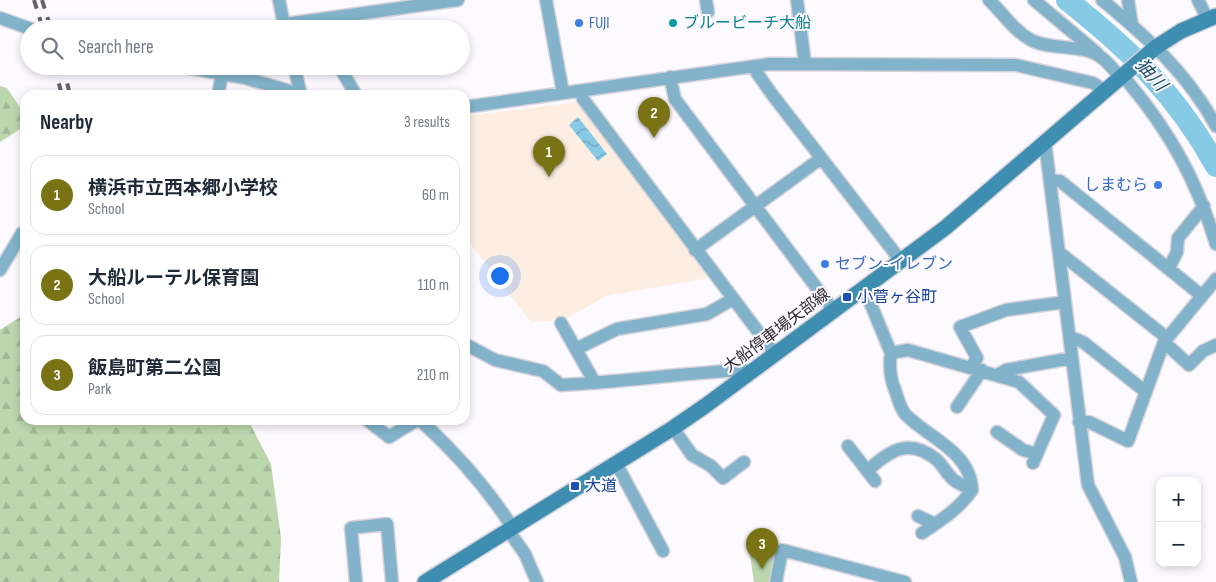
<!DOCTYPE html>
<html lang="en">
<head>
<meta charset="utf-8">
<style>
	:root { --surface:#fff; --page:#f2f2f3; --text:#1f2937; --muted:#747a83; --line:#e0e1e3; --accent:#797316 }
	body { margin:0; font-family:"Sofia Sans Condensed","Noto Sans JP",sans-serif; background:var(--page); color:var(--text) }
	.controls { position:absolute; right:15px; bottom:15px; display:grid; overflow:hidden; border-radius:10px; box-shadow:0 2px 8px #0003 }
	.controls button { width:45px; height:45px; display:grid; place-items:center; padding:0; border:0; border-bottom:1px solid var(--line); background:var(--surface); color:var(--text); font:25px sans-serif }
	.you { position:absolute; left:499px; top:275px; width:18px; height:18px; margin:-12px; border:4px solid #fff; border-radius:50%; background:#1a73e8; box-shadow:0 0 0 8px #1a73e833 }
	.badge { display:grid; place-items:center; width:32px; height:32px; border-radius:50%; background:var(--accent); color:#fff; font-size:16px; font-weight:700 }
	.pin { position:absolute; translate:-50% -41px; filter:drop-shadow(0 1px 2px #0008) }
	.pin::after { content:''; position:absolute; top:26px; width:18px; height:15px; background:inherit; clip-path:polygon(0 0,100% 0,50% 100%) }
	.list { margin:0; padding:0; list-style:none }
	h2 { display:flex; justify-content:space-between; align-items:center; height:65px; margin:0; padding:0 20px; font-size:21px }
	h2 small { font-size:16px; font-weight:400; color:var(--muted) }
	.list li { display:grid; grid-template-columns:32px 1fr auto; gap:15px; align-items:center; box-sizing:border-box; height:80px; margin:0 10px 10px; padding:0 10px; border:1px solid var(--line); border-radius:15px }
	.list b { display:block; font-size:19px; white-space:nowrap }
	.list p { margin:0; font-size:16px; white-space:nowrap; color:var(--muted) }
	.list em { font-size:16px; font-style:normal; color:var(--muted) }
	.icon { flex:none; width:28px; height:28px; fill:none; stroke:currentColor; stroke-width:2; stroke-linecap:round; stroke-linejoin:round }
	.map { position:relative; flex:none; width:1216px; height:582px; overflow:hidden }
	.search { position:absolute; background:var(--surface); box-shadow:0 2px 8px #0003; left:20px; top:20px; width:450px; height:55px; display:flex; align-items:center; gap:12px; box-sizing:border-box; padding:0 18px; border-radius:28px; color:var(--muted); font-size:19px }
	.panel { position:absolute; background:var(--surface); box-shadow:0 2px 8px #0003; left:20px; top:90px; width:450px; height:335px; border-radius:15px }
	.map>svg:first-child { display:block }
	.education { fill:#fdeee1 }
	.forest { fill:url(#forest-firs) }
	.green { fill:#bcd6ae }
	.water { fill:url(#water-waves) }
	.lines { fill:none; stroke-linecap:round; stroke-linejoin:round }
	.river { stroke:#87cae6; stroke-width:22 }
	.street-casing { stroke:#d7d3da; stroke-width:15 }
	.secondary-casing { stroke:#d7d3da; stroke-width:18 }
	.street { stroke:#82b3ca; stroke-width:12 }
	.secondary { stroke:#3d8eb1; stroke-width:15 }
	.rail { stroke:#66626b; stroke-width:4; stroke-dasharray:9 9; stroke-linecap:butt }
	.shop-dot { fill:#3f7fe0; stroke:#fcf9ff; stroke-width:2 }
	.culture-dot { fill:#0f9aa8; stroke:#fcf9ff; stroke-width:2 }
	.transit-dot { fill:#1a4fb4; stroke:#fcf9ff; stroke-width:2 }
	.labels { text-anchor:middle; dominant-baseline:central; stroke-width:4; stroke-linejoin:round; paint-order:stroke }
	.shop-label { font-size:16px; fill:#366cbe; stroke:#fcf9ff; text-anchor:start }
	.culture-label { font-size:16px; fill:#0d838f; stroke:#fcf9ff; text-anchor:start }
	.transit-label { font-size:16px; fill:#164399; stroke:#fcf9ff; text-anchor:start }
	.street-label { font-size:16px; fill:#2c2731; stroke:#fcf9ff }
	.water-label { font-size:18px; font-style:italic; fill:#184f63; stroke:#fcf9ff }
</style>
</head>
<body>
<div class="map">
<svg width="1216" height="582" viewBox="0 0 1216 582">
	<defs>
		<pattern id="forest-firs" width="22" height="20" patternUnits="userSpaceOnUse" patternTransform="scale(1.25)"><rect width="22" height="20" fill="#bcd6ae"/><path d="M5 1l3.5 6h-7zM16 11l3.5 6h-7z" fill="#a2b896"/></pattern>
		<pattern id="water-waves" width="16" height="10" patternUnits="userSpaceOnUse" patternTransform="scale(1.25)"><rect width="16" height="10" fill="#87cae6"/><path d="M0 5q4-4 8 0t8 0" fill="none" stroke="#6fa4bb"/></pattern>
	</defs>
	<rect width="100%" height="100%" fill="#fcf9ff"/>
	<!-- education -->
	<path class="education" d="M577 102 710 278 606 296 562 321 559 316 552 319 554 321 531 322 465 237V116Z"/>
	<!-- forest -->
	<path class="forest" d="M0 86 7 88 25 115V126L0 142Z
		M25 314V420H248L271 464 281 538 279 582H0V330Z"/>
	<!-- green -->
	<path class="green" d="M776 551 770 582H754L750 555Z"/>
	<!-- water -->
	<path class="water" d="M578 117 607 154 598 161 569 125Z"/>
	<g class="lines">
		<!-- river -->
		<path class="river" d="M1067 0C1130 50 1177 95 1216 166"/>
		<!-- street casing -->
		<g class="street-casing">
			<path id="street" d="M279 0 285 29
				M546 0 563 93
				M706 0 708 12
				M797 0 805 64
				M989 0C1003 13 1013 30 1031 40 1052 51 1083 43 1102 58 1109 63 1115 71 1120 78
				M1034 0 1097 53
				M1102 0C1147 37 1188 74 1216 126
				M1128 0 1132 25
				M1198 0 1208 20
				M0 18 31 29
				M285 24 458 0
				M179 66 245 78 300 94
				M294 66 301 95
				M339 66 356 95
				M757 66V73L771 93 901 261
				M670 77 675 99 834 311
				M1128 82C1170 132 1197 181 1216 244
				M581 91 583 99 775 354
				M218 95 222 75
				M465 107 769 64 1016 65 1093 83 1105 91
				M1045 142 1088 485 1125 557 1131 582
				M1051 181H1060L1201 295
				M695 250 820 159
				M1060 253 1167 338
				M1169 268 1177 252 1178 238 1204 206
				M0 270 22 233H25
				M864 288 891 353C889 366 890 378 895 390 898 398 900 409 906 415 929 438 971 452 972 490 959 509 941 520 922 533
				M561 323 595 383
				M1070 337 1083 342 1146 392
				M1164 342 1189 365 1203 351 1216 345
				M465 344 495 360 543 371 561 385C622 382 683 373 744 370L749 373
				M576 349 617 329 707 314 733 299
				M891 353 908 350 1019 382 1054 415 1033 463
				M971 367 977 358 960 327 1006 310 1065 302
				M997 375 1006 370 1072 358
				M957 407 982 370
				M367 420 389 437 417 420
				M420 420C455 452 486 486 512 527
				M1079 422H1089L1128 441 1164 342 1216 279
				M673 428 692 455 711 466 723 478 744 462
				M997 432 1023 450 1037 454
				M848 446 875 481
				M616 463 663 551
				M867 471C889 451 908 437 936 459 943 465 947 475 954 480 959 484 966 487 972 490
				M918 516 935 524
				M508 530 525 554 537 582
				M356 582 351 528 387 524 392 582
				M776 582 782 550 905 582"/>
		</g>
		<!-- secondary casing -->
		<g class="secondary-casing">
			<path id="secondary" d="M425 582 673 428 705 406 945 228 1156 47 1181 31 1216 16"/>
		</g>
		<!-- street -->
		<use href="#street" class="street"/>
		<!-- secondary -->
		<use href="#secondary" class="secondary"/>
		<!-- rail -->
		<path class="rail" d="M34 0 43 29
			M42 0 51 29
			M54 66 62 95
			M63 66 70 95"/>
	</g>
	<!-- markers -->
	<g class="shop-dot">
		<circle cx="579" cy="23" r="5"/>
		<circle cx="1158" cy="185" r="5"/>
		<circle cx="825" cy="264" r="5"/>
	</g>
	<circle class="culture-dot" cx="673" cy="23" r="5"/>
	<g class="transit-dot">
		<rect x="842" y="292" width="10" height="10" rx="2.5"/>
		<rect x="570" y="481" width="10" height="10" rx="2.5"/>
	</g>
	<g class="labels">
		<!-- shop labels -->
		<g class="shop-label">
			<text x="589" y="23">FUJI</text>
			<text x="1148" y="185" text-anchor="end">しまむら</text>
			<text x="835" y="264">セブン-イレブン</text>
		</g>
		<!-- culture labels -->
		<g class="culture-label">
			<text x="683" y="23">ブルービーチ大船</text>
		</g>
		<!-- transit labels -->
		<g class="transit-label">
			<text x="857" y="297">小菅ヶ谷町</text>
			<text x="585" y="486">大道</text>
		</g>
		<!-- street labels -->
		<g class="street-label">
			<text transform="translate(777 331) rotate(-37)">大船停車場矢部線</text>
		</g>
		<!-- water labels -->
		<g class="water-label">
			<text transform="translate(1151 75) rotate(48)">㹨川</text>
		</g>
	</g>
</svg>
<div class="controls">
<button>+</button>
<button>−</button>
</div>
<div class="you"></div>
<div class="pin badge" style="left:549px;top:177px">1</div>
<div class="pin badge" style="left:654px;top:138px">2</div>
<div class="pin badge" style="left:762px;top:569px">3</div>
<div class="search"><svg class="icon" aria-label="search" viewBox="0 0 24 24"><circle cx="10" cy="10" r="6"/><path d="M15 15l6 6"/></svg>Search here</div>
<section class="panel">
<h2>Nearby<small>3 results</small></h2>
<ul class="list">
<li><span class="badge">1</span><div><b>横浜市立西本郷小学校</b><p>School</p></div><em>60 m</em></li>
<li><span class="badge">2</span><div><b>大船ルーテル保育園</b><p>School</p></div><em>110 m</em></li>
<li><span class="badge">3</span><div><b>飯島町第二公園</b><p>Park</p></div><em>210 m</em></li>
</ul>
</section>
</div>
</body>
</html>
